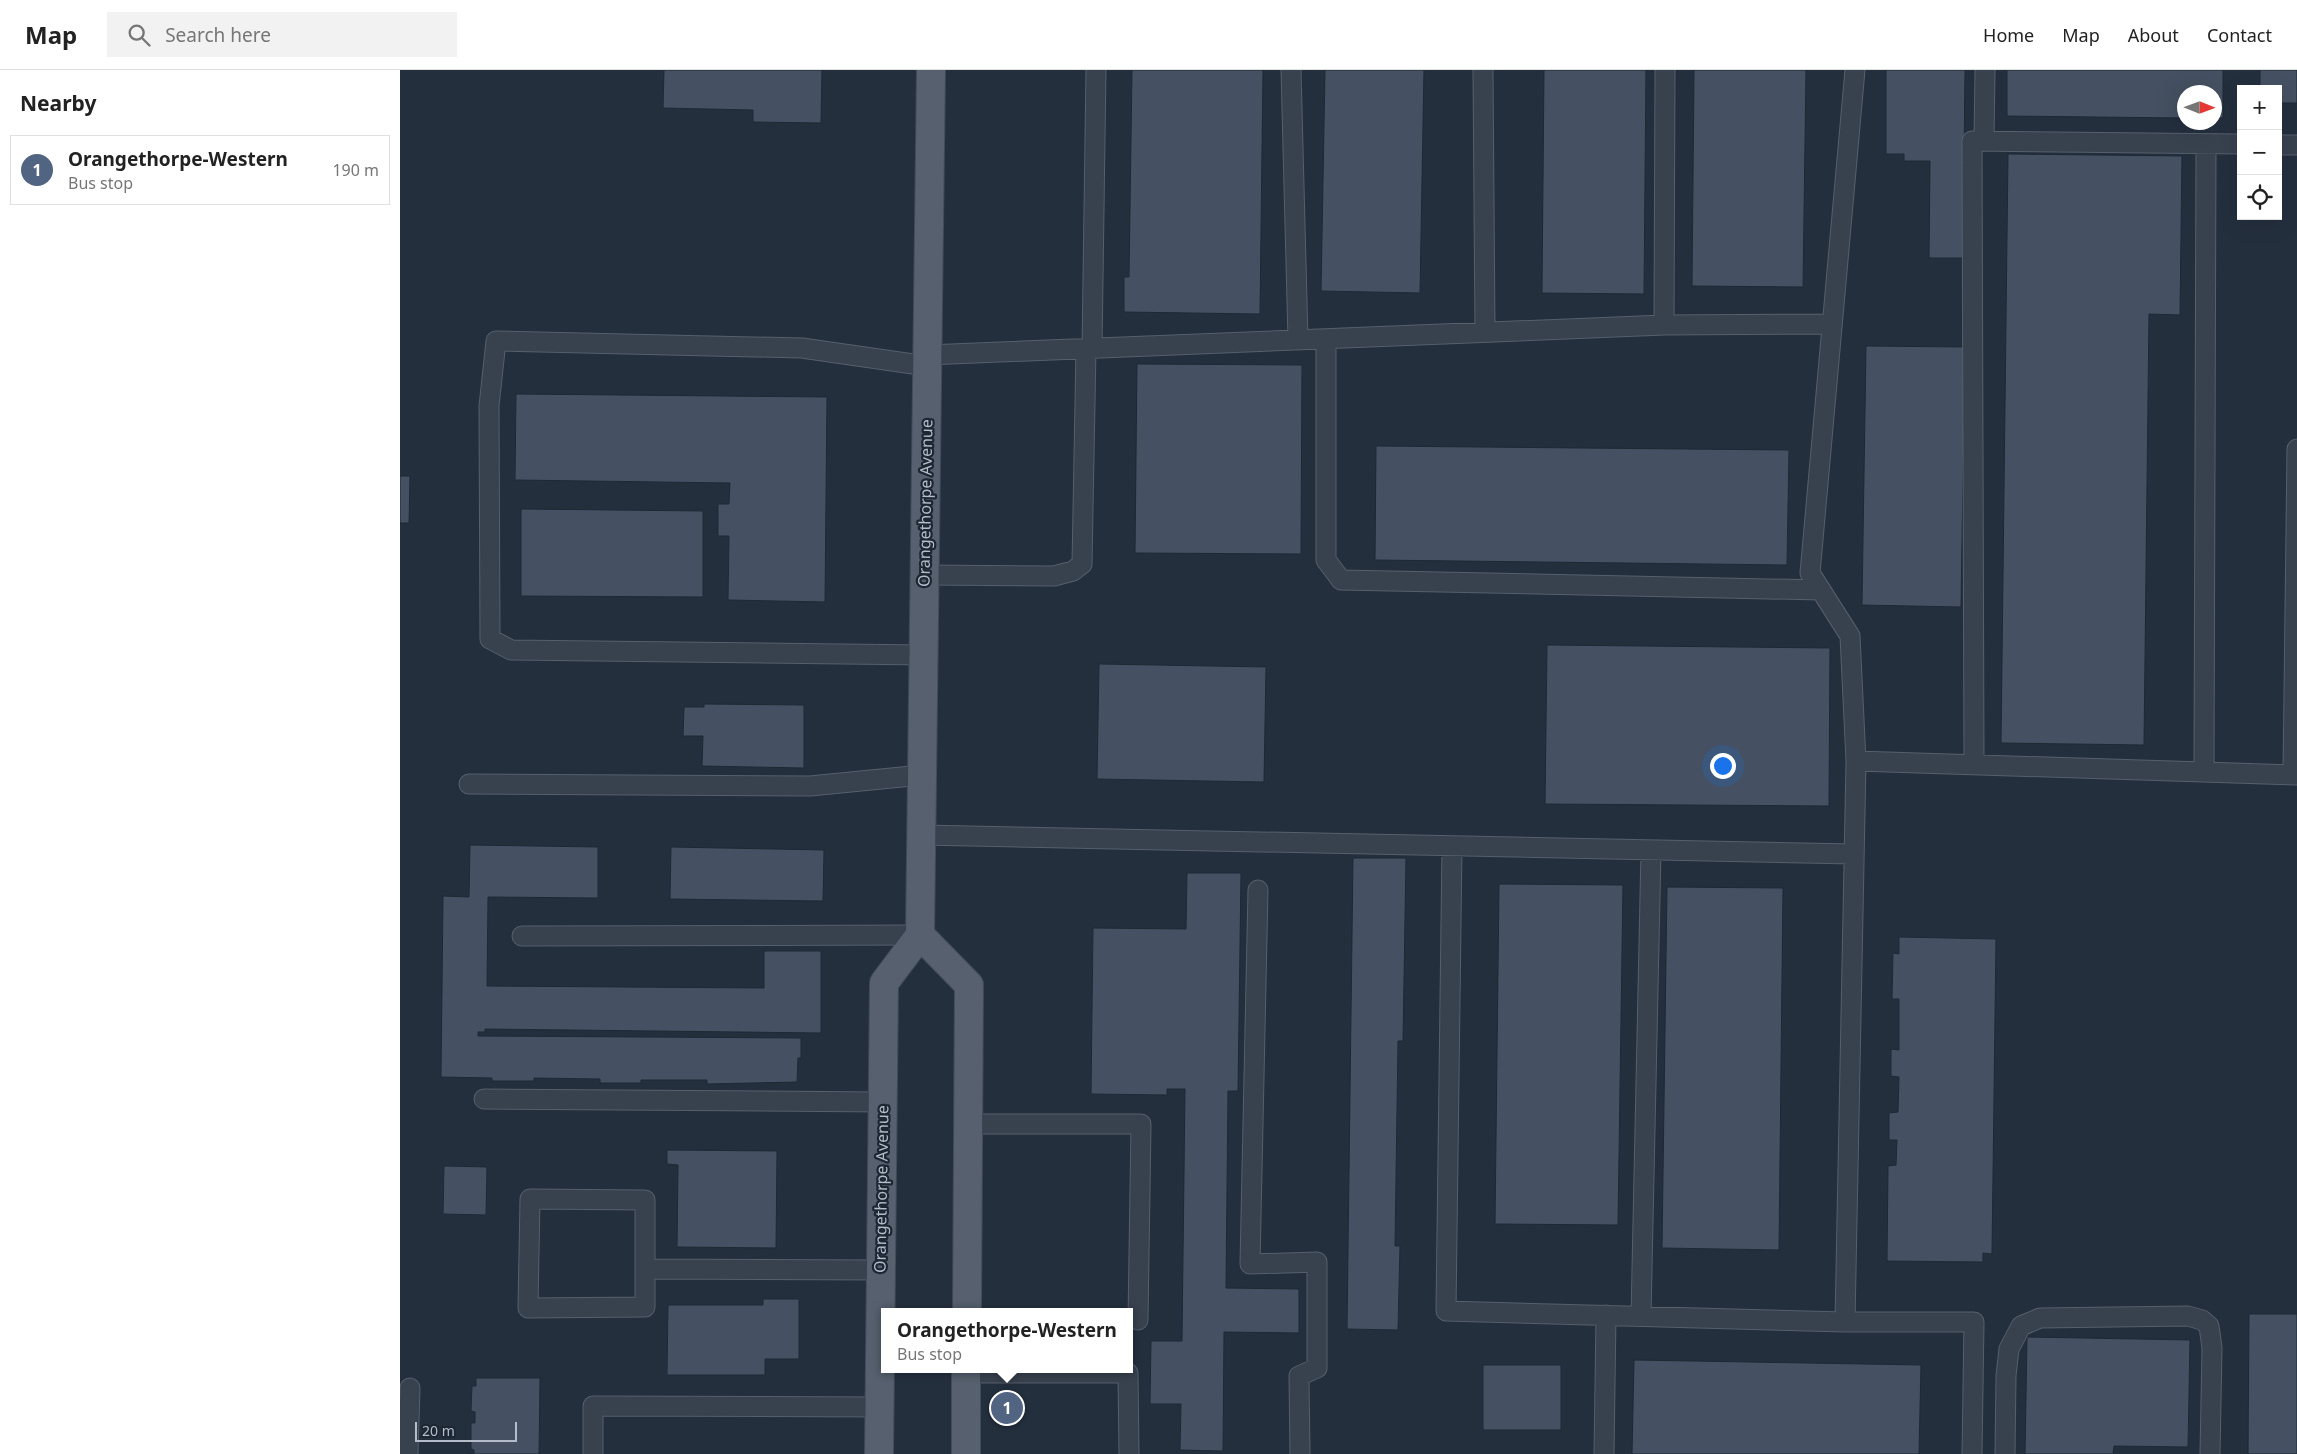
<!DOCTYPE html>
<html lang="en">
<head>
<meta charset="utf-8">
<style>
	:root { --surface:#fff; --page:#f2f2f2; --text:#222; --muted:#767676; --line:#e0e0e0; --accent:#516482 }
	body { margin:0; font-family:"Noto Sans",sans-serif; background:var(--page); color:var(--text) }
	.controls { position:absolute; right:15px; top:15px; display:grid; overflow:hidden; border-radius:0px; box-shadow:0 5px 20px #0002 }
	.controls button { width:45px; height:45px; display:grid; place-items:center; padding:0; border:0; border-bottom:1px solid var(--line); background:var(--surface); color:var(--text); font:25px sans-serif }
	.compass { position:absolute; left:1777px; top:15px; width:45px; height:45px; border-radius:50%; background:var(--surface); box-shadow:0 5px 20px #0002; rotate:91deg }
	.scale { position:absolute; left:15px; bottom:12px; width:102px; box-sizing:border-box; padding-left:5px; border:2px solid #b4bcc9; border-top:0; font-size:14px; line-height:18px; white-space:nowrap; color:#b4bcc9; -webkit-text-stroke:4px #1d2633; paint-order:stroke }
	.you { position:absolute; left:1322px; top:695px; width:18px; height:18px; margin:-12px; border:4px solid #fff; border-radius:50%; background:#1a73e8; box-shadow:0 0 0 8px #1a73e833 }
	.badge { display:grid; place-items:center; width:32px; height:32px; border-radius:50%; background:var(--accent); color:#fff; font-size:16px; font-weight:700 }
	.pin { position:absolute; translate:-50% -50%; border:2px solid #fff; box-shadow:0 1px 5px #0006 }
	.popup { position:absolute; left:481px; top:1238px; width:252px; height:65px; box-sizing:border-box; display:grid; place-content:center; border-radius:0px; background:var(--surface); filter:drop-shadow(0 1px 4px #0005); font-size:16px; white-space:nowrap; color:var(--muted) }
	.popup b { font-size:19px; color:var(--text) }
	.popup::after { content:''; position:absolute; left:50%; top:100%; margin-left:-10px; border:10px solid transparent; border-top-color:var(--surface) }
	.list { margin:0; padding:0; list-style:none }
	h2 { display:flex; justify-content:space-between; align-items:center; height:65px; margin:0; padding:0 20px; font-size:21px }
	h2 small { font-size:16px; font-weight:400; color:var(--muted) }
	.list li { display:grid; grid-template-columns:32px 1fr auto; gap:15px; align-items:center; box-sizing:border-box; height:70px; margin:0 10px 10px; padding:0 10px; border:1px solid var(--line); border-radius:0px }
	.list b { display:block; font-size:19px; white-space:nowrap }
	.list p { margin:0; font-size:16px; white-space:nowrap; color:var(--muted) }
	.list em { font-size:16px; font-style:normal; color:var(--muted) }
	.icon { flex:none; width:28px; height:28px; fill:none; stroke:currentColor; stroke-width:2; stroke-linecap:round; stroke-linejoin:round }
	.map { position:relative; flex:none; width:1897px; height:1384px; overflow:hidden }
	header { display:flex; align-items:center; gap:30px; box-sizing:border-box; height:70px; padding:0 25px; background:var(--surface); border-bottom:1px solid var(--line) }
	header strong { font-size:24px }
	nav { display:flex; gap:28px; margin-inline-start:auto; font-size:18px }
	.search { width:350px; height:45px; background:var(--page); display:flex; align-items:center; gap:12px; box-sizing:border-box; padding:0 18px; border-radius:0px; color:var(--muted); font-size:19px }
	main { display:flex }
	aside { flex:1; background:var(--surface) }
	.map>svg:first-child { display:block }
	.building { fill:#455162; stroke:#1f2835 }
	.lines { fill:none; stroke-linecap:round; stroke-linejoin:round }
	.service-casing { stroke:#565f6c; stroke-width:21 }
	.primary-casing { stroke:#414a57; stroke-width:30 }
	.service { stroke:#38414e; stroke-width:19 }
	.primary { stroke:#56606e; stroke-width:28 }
	.labels { text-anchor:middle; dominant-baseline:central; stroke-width:4.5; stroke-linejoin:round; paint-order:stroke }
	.street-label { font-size:16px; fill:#b4bcc9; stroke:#1d2633 }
</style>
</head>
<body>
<header>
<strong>Map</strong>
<div class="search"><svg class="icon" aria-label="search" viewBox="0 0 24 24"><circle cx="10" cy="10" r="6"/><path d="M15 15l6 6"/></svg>Search here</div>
<nav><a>Home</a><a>Map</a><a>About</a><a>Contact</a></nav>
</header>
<main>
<aside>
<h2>Nearby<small></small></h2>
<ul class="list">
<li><span class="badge">1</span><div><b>Orangethorpe-Western</b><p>Bus stop</p></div><em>190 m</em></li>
</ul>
</aside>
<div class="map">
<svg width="1897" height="1384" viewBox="0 0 1897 1384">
	<rect width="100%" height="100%" fill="#242f3e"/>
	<!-- building -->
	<path class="building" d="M264 0H422L421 53 353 52V40L263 38Z
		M732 0H863L860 244 724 242V207H729Z
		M925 0H1024L1020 223 921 221Z
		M1144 0H1246L1244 224 1142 223Z
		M1294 0H1406L1403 217 1292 216Z
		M1486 0H1565L1563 188H1529L1530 91H1504V84H1486Z
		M1607 0H1823V48H1814V22H1784V48L1607 46Z
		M1860 0H1897V33H1878V19H1860Z
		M1608 84 1782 86 1780 245 1749 244 1744 675 1601 673Z
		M1466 276 1565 277 1561 537 1462 535Z
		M737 294 902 295 901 484 735 483Z
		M116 324 427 327 425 532 328 530 329 466H318V434H329L330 413 115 410Z
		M976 376 1389 380 1387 495 975 490Z
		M0 406H10L9 453H0Z
		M121 439 303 441V527L121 526Z
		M1147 575 1430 578 1429 736 1145 734Z
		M699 594 866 597 864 712 697 709Z
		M304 634 404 635V698L302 696 303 666H283L284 637H304Z
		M70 775 198 777V828L88 827 87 916 364 918V881H421V963L85 959V962H78V966L401 968V988H398L397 1012 307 1014V1010H241V1013H200V1009L134 1008V1011H92V1008L41 1007 43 826 69 827Z
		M271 777 424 780 423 831 270 829Z
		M953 788H1006L1003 971H998L995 1176H1000L998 1260 947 1259Z
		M787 803H841L838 1021H828L826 1218 899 1219V1263L824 1262 823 1381 780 1380 781 1334H750L751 1271H782L785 1019H767V1025L691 1024 693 858 786 859Z
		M1099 814 1223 815 1218 1155 1095 1154Z
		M1267 817 1383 818 1379 1180 1262 1178Z
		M1499 867 1596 869 1592 1184 1583 1183V1192L1487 1191 1488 1096 1496 1095 1497 1070H1489V1043L1498 1042 1499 1007 1491 1006V979L1499 980V929H1492L1493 883 1499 884Z
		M267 1080 377 1081 376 1178 277 1177 278 1095 267 1094Z
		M44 1096 87 1097 86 1145 43 1144Z
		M363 1229H399V1289H365V1305H267L268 1235H363Z
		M1849 1244H1897V1384H1848Z
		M1627 1267 1790 1270 1788 1377 1714 1376 1713 1384H1625Z
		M1234 1290 1521 1295 1519 1384H1232Z
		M1083 1295H1161V1360H1083Z
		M76 1308H140L139 1384H67L74 1383V1380L71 1379V1353H75V1342L71 1341 72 1316H76Z"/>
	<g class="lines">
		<!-- service casing -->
		<g class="service-casing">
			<path id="service" d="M891 0 898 270
				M1083 0 1085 262
				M1584 70 1585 0
				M1878 75H1897
				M1264 255 1265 0
				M926 269V490L941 510 1421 520
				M692 279 696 0
				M527 285 1264 255 1432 254
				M525 505 654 506 673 501 682 494 686 279
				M524 585 111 580 90 569 89 336 96 271 402 278 527 296
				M1456 691 1897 705
				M1574 695 1572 71 1841 74
				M1804 702 1806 74
				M1893 705 1897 379
				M69 714 410 716 522 705
				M521 765 1454 784
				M1052 776 1046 1241 1445 1252H1574L1572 1384
				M858 820 850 1194 917 1192V1298L899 1306 900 1384
				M122 866 520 865
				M84 1029 482 1032
				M568 1054H741L738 1250
				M245 1199V1237L128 1238 130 1129 245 1130V1199L481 1200
				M1241 1246 1251 780
				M1445 1252 1456 691 1450 566 1410 503 1455 0
				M566 1303H728L729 1384
				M8 1384 10 1318
				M193 1384V1336L479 1337
				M1204 1384 1206 1245
				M1605 1384 1606 1306 1609 1279 1621 1256 1640 1248 1788 1246 1802 1250 1809 1256 1812 1278 1810 1384"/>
		</g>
		<!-- primary casing -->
		<g class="primary-casing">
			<path id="primary" d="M520 865 569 915 567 1242
				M479 1384 484 913 520 865 531 0
				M566 1384V1299"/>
		</g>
		<!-- service -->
		<use href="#service" class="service"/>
		<!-- primary -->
		<use href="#primary" class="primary"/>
	</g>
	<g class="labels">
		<!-- street labels -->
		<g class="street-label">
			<text transform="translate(525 433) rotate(-89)">Orangethorpe Avenue</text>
			<text transform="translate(481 1119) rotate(-89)">Orangethorpe Avenue</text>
		</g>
	</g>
</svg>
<div class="controls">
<button>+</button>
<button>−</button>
<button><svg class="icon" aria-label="locate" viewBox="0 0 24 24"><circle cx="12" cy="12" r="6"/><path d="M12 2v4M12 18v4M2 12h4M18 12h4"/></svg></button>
</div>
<svg class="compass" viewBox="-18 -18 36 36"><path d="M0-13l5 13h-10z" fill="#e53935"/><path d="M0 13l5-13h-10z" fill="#767676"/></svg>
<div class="scale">20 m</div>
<div class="you"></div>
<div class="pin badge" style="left:607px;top:1338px">1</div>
<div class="popup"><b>Orangethorpe-Western</b>Bus stop</div>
</div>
</main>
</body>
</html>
